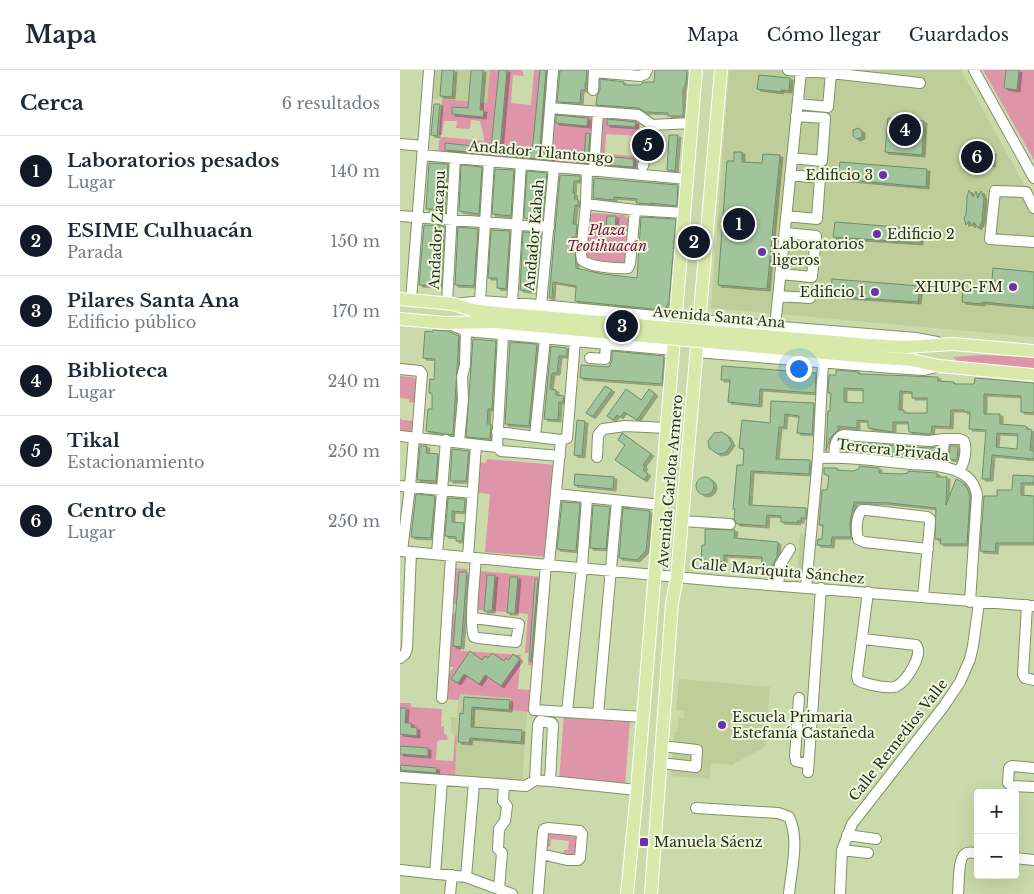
<!DOCTYPE html>
<html lang="es">
<head>
<meta charset="utf-8">
<style>
	:root { --surface:#fff; --page:#f6f6f7; --text:#1f2937; --muted:#747a83; --line:#e0e1e3; --accent:#111827 }
	body { margin:0; font-family:"Libre Baskerville",serif; background:var(--page); color:var(--text) }
	.controls { position:absolute; right:15px; bottom:15px; display:grid; overflow:hidden; border-radius:5px; box-shadow:0 5px 20px #0002 }
	.controls button { width:45px; height:45px; display:grid; place-items:center; padding:0; border:0; border-bottom:1px solid var(--line); background:var(--surface); color:var(--text); font:25px sans-serif }
	.you { position:absolute; left:398px; top:298px; width:18px; height:18px; margin:-12px; border:4px solid #fff; border-radius:50%; background:#1a73e8; box-shadow:0 0 0 8px #1a73e833 }
	.badge { display:grid; place-items:center; width:32px; height:32px; border-radius:50%; background:var(--accent); color:#fff; font-size:16px; font-weight:700 }
	.pin { position:absolute; translate:-50% -50%; border:2px solid #fff; box-shadow:0 1px 5px #0006 }
	.list { margin:0; padding:0; list-style:none }
	h2 { display:flex; justify-content:space-between; align-items:center; height:65px; margin:0; padding:0 20px; font-size:21px }
	h2 small { font-size:16px; font-weight:400; color:var(--muted) }
	.list li { display:grid; grid-template-columns:32px 1fr auto; gap:15px; align-items:center; box-sizing:border-box; height:70px; padding:0 20px; border-top:1px solid var(--line) }
	.list b { display:block; font-size:19px; white-space:nowrap }
	.list p { margin:0; font-size:16px; white-space:nowrap; color:var(--muted) }
	.list em { font-size:16px; font-style:normal; color:var(--muted) }
	.map { position:relative; flex:none; width:634px; height:824px; overflow:hidden }
	header { display:flex; align-items:center; gap:30px; box-sizing:border-box; height:70px; padding:0 25px; background:var(--surface); border-bottom:1px solid var(--line) }
	header strong { font-size:24px }
	nav { display:flex; gap:28px; margin-inline-start:auto; font-size:18px }
	main { display:flex }
	aside { flex:1; background:var(--surface) }
	.map>svg:first-child { display:block }
	.built { fill:#becd99 }
	.green { fill:#de95a9 }
	.building { fill:#a2c49d; stroke:#6e8e69; fill-rule:evenodd; filter:url(#shadow) }
	.lines { fill:none; stroke-linecap:round; stroke-linejoin:round }
	.minor-casing { stroke:#849164; stroke-width:12 }
	.major-casing { stroke:#fff; stroke-width:14 }
	.minor { stroke:#fff; stroke-width:10 }
	.major { stroke:#d9e9aa; stroke-width:12 }
	.major-bridge-casing { stroke:#fff; stroke-width:14; stroke-linecap:butt }
	.major-bridge { stroke:#d9e9aa; stroke-width:12 }
	.poi-dot { fill:#6b31a8; stroke:#f0f7df; stroke-width:2 }
	.labels { text-anchor:middle; dominant-baseline:central; stroke-width:4; stroke-linejoin:round; paint-order:stroke }
	.street-label { font-size:14px; fill:#292e1c; stroke:#f0f7df }
	.poi-label { font-size:14px; fill:#292e1c; stroke:#f0f7df; text-anchor:start }
	.park-label { font-size:14px; font-style:italic; fill:#7f0a3f; stroke:#f0f7df }
</style>
</head>
<body>
<header>
<strong>Mapa</strong>
<nav><a>Mapa</a><a>Cómo llegar</a><a>Guardados</a></nav>
</header>
<main>
<aside>
<h2>Cerca<small>6 resultados</small></h2>
<ul class="list">
<li><span class="badge">1</span><div><b>Laboratorios pesados</b><p>Lugar</p></div><em>140 m</em></li>
<li><span class="badge">2</span><div><b>ESIME Culhuacán</b><p>Parada</p></div><em>150 m</em></li>
<li><span class="badge">3</span><div><b>Pilares Santa Ana</b><p>Edificio público</p></div><em>170 m</em></li>
<li><span class="badge">4</span><div><b>Biblioteca</b><p>Lugar</p></div><em>240 m</em></li>
<li><span class="badge">5</span><div><b>Tikal</b><p>Estacionamiento</p></div><em>250 m</em></li>
<li><span class="badge">6</span><div><b>Centro de</b><p>Lugar</p></div><em>250 m</em></li>
</ul>
</aside>
<div class="map">
<svg width="634" height="824" viewBox="0 0 634 824">
	<defs>
		<filter id="shadow"><feDropShadow dx="3" dy="2" stdDeviation="0" flood-color="#0004"/></filter>
	</defs>
	<rect width="100%" height="100%" fill="#cbdaaa"/>
	<!-- built -->
	<path class="built" d="M31 0H90L87 33 29 28Z
		M329 0H561L634 133V267L311 238Z
		M400 463 405 464 402 503H397Z
		M279 609 370 617 365 677 332 695 311 693 309 709 271 706 274 662H277L279 648H284V641L276 640Z
		M59 624 112 628 111 640 127 641 122 713 55 708 57 668 51 662V647H57Z"/>
	<!-- green -->
	<path class="green" d="M90 0H122L124 6 113 5 111 33 131 35 134 0H151L148 41 240 47 239 66 206 64 205 84 237 86 236 102 38 84 39 71 42 67 84 71V67L80 51 71 50 70 59 56 58 57 51H44L42 65H39L42 29 87 33Z
		M583 0H634V90Z
		M193 143 224 145 229 149 225 191 223 194 188 192 184 186 188 146Z
		M581 285 634 287V303L557 291 553 287Z
		M0 306 12 307 16 309 15 333 9 332V329L0 328Z
		M0 348 2 350 14 351 13 359 10 363 0 364Z
		M87 389 157 395 149 487 85 482 90 424 73 422 76 392 86 393Z
		M53 498 67 499 64 535 50 534Z
		M80 501 143 507 136 596 128 595 129 583H125L128 544 79 540 77 538Z
		M50 543 64 544 61 581 121 585 118 619 131 620 129 642 111 640V628L60 624 59 630 44 629 45 608 54 597 46 596Z
		M0 633H11V637L42 639 41 656 44 657V663L48 667 47 670H40L37 672 36 690 53 691 55 665 57 667 55 708 0 705Z
		M164 644 230 649 225 716 159 711Z
		M149 764 176 767 177 769 175 783 173 786 163 785 164 780H168L169 771 151 769 150 777 145 776 147 765Z"/>
	<!-- building -->
	<path class="building" d="M42 0H54L52 27 40 26Z
		M71 0H83L80 40H84L83 47 52 44V37L68 38Z
		M99 0H107L100 79 132 82 140 0H146L140 77 141 82 153 84 152 90 45 80V73L91 78Z
		M160 0H187L186 13H185V20H181L180 33 157 32Z
		M255 0H287L286 12 283 20V46H268V43L247 42V43L239 38 196 35 197 26 200 20V9L224 12V15H241L242 13 243 12H254Z
		M606 0H619L617 20 604 18Z
		M359 5 390 8 389 21 381 20V22L357 19Z
		M34 34H40L37 66 31 65Z
		M156 45 188 48 187 56 156 53Z
		M488 48 524 51 522 85 485 82Z
		M207 49 236 52 235 57 207 55Z
		M458 58 462 61V67L457 69 453 66V60Z
		M186 63 190 64 188 87H184Z
		M269 65H278L275 101 267 100Z
		M561 80 593 82 592 95 560 92Z
		M334 82H342V92L362 93 363 84 380 85 367 219 318 215 327 91H334Z
		M205 86 234 89 233 97 204 95Z
		M177 87H187L186 93 176 92Z
		M440 92 527 99 526 117 438 109Z
		M29 93 48 94 45 141H42V139H26Z
		M61 95 82 97 79 144 59 141Z
		M95 99 114 100 111 146 92 144Z
		M127 101 147 103 142 150 124 148Z
		M160 105 180 106V111H174L173 123 175 124 174 129H178V136L175 135 173 154H177L176 167H172L171 179H175L176 198 203 204 237 208 241 147 276 149 269 231 266 238 262 240 175 231 176 216 153 212 152 228H149Z
		M194 108 278 115 277 136 250 133V134L236 133 237 129 214 127V130L193 128Z
		M569 120 573 127 576 121 578 128 581 121 584 128 582 152 578 158 574 152 572 156 569 151 566 155 564 148 566 145 567 127Z
		M207 146H216L215 158 206 157Z
		M435 152 521 159 520 173 433 167Z
		M24 155 44 156 41 216 19 215Z
		M58 157 78 159 74 216 55 215Z
		M91 160 110 161 106 219 97 218V208H88Z
		M123 162 141 163 135 222 120 220Z
		M593 198 634 202V237L582 232V234L562 232 563 220 591 222Z
		M432 209 520 216 518 232 431 226Z
		M33 260 48 261 59 266 53 365 26 361 28 339H32V323H29L30 309 34 310 35 289 23 288 25 261 33 262Z
		M73 269 96 271 92 339H88L87 354H91L90 369 66 367Z
		M110 272 137 274 129 356 105 354Z
		M151 276 167 278V286H159L157 303H152L150 319 156 320V325L164 326 163 332H159L158 350 144 349Z
		M212 281 264 286 262 314 180 308 181 295 209 297 212 290Z
		M322 296 416 303 415 323 360 319 359 335 328 332 330 310H321Z
		M436 300 459 302V304L538 307V311L554 312V314H574L575 308 634 313V343L621 342V326L584 324V344H600V354L626 356 627 359 632 360 630 380 634 381V389L592 385 590 409H582L586 360 569 359 570 342H564V340H551L550 357 532 356 531 364H529L509 362 508 352H493V362L468 358V351L457 350V358L438 356V360L430 368 426 381 428 341H430V337L431 323H428L429 305H436ZM444 318 463 319V333L444 332ZM500 321 512 322V328H527V343H504V340H499ZM597 363 618 364 617 379 596 377Z
		M205 316 212 320 196 342 193 346H191L186 343Z
		M226 319 241 330 249 319 255 324 237 350 224 342 220 347 217 345 213 350 207 346Z
		M371 331 414 333 412 364 397 363 399 346 385 344 384 357H379L376 389 410 390 409 404 351 401 349 435 406 438V448H401V451H397L398 453 381 452V446L367 445 366 456 337 454 334 449 335 439H333L337 395H343L344 379 339 378 342 350 370 353Z
		M177 350 185 351 182 386 174 385Z
		M322 362 328 366 332 374 325 383 318 384 309 378 308 371 314 363Z
		M222 363 251 384 243 395 245 397 243 400 248 404 244 410 215 390 225 375 218 370Z
		M445 372 529 378 537 377 536 388 454 381V375H444L443 381H441Z
		M20 376H27L26 383 38 384 36 411 17 410Z
		M550 376H558L557 390 549 389Z
		M52 379 69 381 66 411H50Z
		M459 396 479 398V403L501 404 508 403V401L522 402 537 403V407H547L546 435 556 409 562 412 567 418 570 426 567 474H540L541 469H535L536 438 489 433 454 432 450 453 451 467H432L431 476 417 475 418 469H422L423 455H419L422 420H427L429 406 424 404V398H437V400L453 401 459 399Z
		M175 404 214 407 213 419 174 415Z
		M613 405 634 406V413H621V425L634 426V473H596L595 482 580 481 584 426H597V420H612Z
		M296 416a9 9 0 1 1 18 0a9 9 0 1 1-18 0Z
		M16 424 35 426 31 468 11 467Z
		M48 428 65 429 64 442 52 441V452L64 453 62 471H56V467L45 466Z
		M162 432 180 433 176 481 157 479Z
		M193 435 210 437 206 479 190 478Z
		M223 438 250 441 246 481 237 490 219 488Z
		M305 459 335 460 334 468 378 472 377 487 373 494V501L361 500 362 487 324 485V492L301 490 302 475H305Z
		M59 502H67L61 577 53 576Z
		M87 505H95L92 541H84Z
		M110 507H118L115 543H107Z
		M135 509H138L131 591H129Z
		M70 581 82 590 85 586 88 588 92 583 104 591 106 588 109 590 113 584 120 589 101 616 85 605 79 614 64 604 58 613 51 609Z
		M64 627 110 630 109 640 72 637 71 657 122 660 121 672 70 668 69 673 58 672 60 643 63 644Z
		M0 638H6L5 653H11V657L17 658V666L0 664Z
		M0 676 28 678V686L0 684Z
		M1 695 37 698 36 703 0 700Z"/>
	<g class="lines">
		<!-- minor casing -->
		<g class="minor-casing">
			<path id="minor" d="M388 0 431 3 428 37 398 34
				M574 0 634 108
				M194 2 240 6 245 4 247 0
				M431 3 520 13
				M193 20 194 0
				M150 38 238 45 252 55
				M252 55 291 53
				M0 74 23 76
				M147 77 153 0
				M22 85 287 109
				M392 88 422 91 425 48 396 46
				M243 96 252 55
				M187 100 186 134 181 184 182 190C190 197 217 199 228 198L230 194 235 140
				M194 101 198 42
				M186 134 235 140 284 143
				M634 138 626 122 595 121 590 169 634 172
				M0 146 149 157
				M386 146 417 149 420 108 390 105
				M380 204 412 207 416 166 385 163
				M378 226 410 228
				M11 230 29 0
				M80 231 89 91
				M47 233 55 88
				M112 233 121 94
				M56 234 80 231 141 235 276 248
				M141 235 154 97
				M299 250 516 268 537 272
				M49 254 66 261 273 280
				M375 257 401 1
				M296 282 493 298 524 300 537 297
				M190 288 205 289 206 274
				M0 299 20 301 22 304 17 367
				M97 362 161 370
				M0 366 97 377
				M135 366 145 268
				M544 369H560L564 371C567 379 565 395 558 401
				M161 370 167 368 175 271
				M59 372 63 329 62 307 65 295 66 261
				M97 377 103 265
				M97 377 101 381 160 386
				M197 387 198 365 203 359 225 356 267 358
				M434 387C435 379 434 369 443 365L529 371 544 369 542 397
				M418 388C448 386 479 391 510 394 526 395 545 395 559 402 570 407 575 414 577 425L570 532
				M0 416 72 423
				M156 424 261 435
				M281 451 330 454
				M0 481 319 511 634 536
				M2 481 10 417 14 367
				M37 484 46 370
				M68 487 76 375
				M146 494 134 640 243 647
				M149 494 161 370
				M378 516 380 495 390 479
				M406 518 418 388 423 292
				M523 527 530 453V449L527 447 467 440H462C456 446 456 461 458 469L464 472 528 479
				M627 535 623 604 625 608 634 610
				M73 548 119 554 116 572 78 568 74 567C69 557 75 502 76 488
				M463 569 516 575C524 585 506 611 497 616 491 620 464 614 458 610L457 606 468 522
				M0 588 5 584 7 579 11 482
				M42 628 51 486
				M399 628 395 686 396 691 408 694
				M167 642 182 497 187 428
				M198 644 217 431
				M261 693 296 697 297 680 262 676
				M634 698 612 696 609 698 608 713 612 716 634 717
				M408 702 421 518
				M0 707 126 716 135 710 150 711 237 720
				M135 710 138 655 140 651 152 653 153 655 150 711
				M296 738 378 743 389 747C400 769 391 801 389 824
				M447 765 476 769
				M442 780 468 783
				M615 788 634 790
				M0 800 66 807 112 824
				M35 804 42 711
				M66 807 74 713
				M99 819 102 783 98 779 99 759 105 751 107 736 103 731 104 715
				M50 824 52 805
				M138 824 143 762 144 759 148 758 180 761 182 764 180 788 178 790H167L141 784
				M440 824 442 780 452 754 544 636 560 612 570 589 573 576 579 533
				M558 824C559 815 558 788 565 784 569 781 574 783 578 784"/>
		</g>
		<!-- major casing -->
		<g class="major-casing">
			<path id="major" d="M0 229 53 234 72 240 96 243
				M0 249 46 253 96 252
				M470 275 505 277 553 274 634 281
				M469 287 512 290 539 296 634 305
				M227 824 237 720 296 0
				M251 824 272 533 277 507 321 0"/>
		</g>
		<!-- minor -->
		<use href="#minor" class="minor"/>
		<!-- major -->
		<use href="#major" class="major"/>
		<!-- major-bridge casing -->
		<g class="major-bridge-casing">
			<path id="major-bridge" d="M96 243 470 275
				M96 252 469 287"/>
		</g>
		<!-- major-bridge -->
		<use href="#major-bridge" class="major-bridge"/>
	</g>
	<!-- markers -->
	<g class="poi-dot">
		<circle cx="483" cy="105" r="5"/>
		<circle cx="477" cy="164" r="5"/>
		<circle cx="362" cy="182" r="5"/>
		<circle cx="613" cy="217" r="5"/>
		<circle cx="475" cy="222" r="5"/>
		<circle cx="322" cy="655" r="5"/>
		<rect x="239" y="767" width="10" height="10" rx="2.5"/>
	</g>
	<g class="labels">
		<!-- street labels -->
		<g class="street-label">
			<text transform="translate(141 82) rotate(5)">Andador Tilantongo</text>
			<text transform="translate(37 160) rotate(-87)">Andador Zacapu</text>
			<text transform="translate(134 165) rotate(-85)">Andador Kabah</text>
			<text transform="translate(319 247) rotate(5)">Avenida Santa Ana</text>
			<text transform="translate(493 380) rotate(6)">Tercera Privada</text>
			<text transform="translate(270 411) rotate(-85)">Avenida Carlota Armero</text>
			<text transform="translate(378 501) rotate(5)">Calle Mariquita Sánchez</text>
			<text transform="translate(498 670) rotate(-52)">Calle Remedios Valle</text>
		</g>
		<!-- poi labels -->
		<g class="poi-label">
			<text x="473" y="105" text-anchor="end">Edificio 3</text>
			<text x="487" y="164">Edificio 2</text>
			<text x="372" y="174">Laboratorios<tspan x="372" dy="16">ligeros</tspan></text>
			<text x="603" y="217" text-anchor="end">XHUPC-FM</text>
			<text x="465" y="222" text-anchor="end">Edificio 1</text>
			<text x="332" y="647">Escuela Primaria<tspan x="332" dy="16">Estefanía Castañeda</tspan></text>
			<text x="254" y="772">Manuela Sáenz</text>
		</g>
		<!-- park labels -->
		<g class="park-label">
			<text x="207" y="160">Plaza<tspan x="207" dy="16">Teotihuacán</tspan></text>
		</g>
	</g>
</svg>
<div class="controls">
<button>+</button>
<button>−</button>
</div>
<div class="you"></div>
<div class="pin badge" style="left:339px;top:154px">1</div>
<div class="pin badge" style="left:294px;top:172px">2</div>
<div class="pin badge" style="left:222px;top:256px">3</div>
<div class="pin badge" style="left:505px;top:60px">4</div>
<div class="pin badge" style="left:248px;top:75px">5</div>
<div class="pin badge" style="left:577px;top:87px">6</div>
</div>
</main>
</body>
</html>
